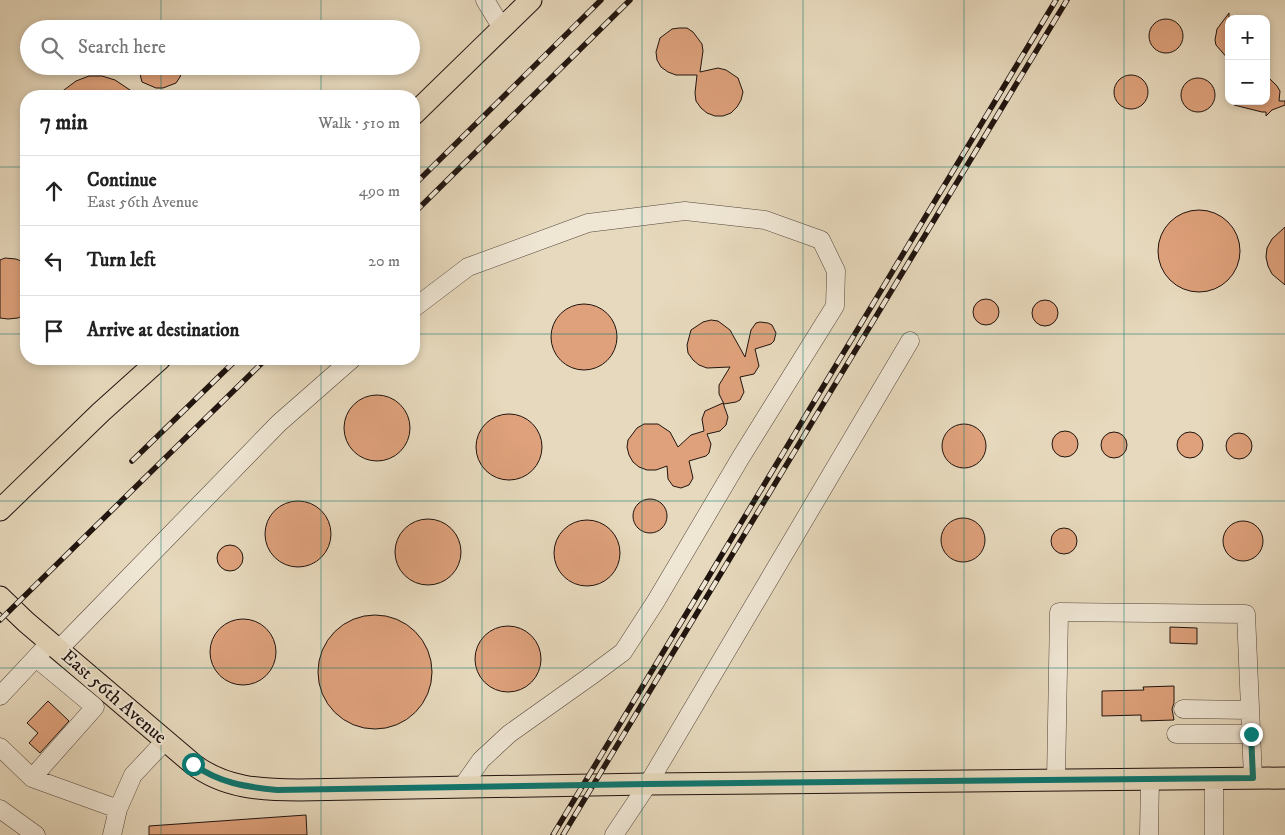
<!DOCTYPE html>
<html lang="en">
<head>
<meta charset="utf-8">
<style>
	:root { --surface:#fff; --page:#f6f6f6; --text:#222; --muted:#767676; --line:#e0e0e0 }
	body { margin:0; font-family:"IM FELL DW Pica",serif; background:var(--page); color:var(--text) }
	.controls { position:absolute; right:15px; top:15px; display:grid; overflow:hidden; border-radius:10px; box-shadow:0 2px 8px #0003 }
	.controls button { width:45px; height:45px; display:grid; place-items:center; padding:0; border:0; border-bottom:1px solid var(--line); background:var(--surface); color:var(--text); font:25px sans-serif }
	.stop { position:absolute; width:15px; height:15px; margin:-11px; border:4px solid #0f766e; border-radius:50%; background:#fff }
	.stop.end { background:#0f766e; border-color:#fff; box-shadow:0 1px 5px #0008 }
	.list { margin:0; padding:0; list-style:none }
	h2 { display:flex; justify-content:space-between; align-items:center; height:65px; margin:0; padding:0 20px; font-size:21px }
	h2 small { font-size:16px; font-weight:400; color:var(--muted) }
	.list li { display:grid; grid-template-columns:32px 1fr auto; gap:15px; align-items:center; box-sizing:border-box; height:70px; padding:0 20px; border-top:1px solid var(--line) }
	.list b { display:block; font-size:19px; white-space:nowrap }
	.list p { margin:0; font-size:16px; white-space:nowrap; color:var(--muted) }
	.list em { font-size:16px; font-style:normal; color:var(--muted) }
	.icon { flex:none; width:28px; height:28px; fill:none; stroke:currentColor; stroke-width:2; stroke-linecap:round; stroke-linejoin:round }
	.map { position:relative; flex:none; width:1285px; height:835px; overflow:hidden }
	.search { position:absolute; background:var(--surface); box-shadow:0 2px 8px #0003; left:20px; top:20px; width:400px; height:55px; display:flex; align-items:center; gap:12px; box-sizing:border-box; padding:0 18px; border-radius:28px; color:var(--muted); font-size:19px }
	.panel { position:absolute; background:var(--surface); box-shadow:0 2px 8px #0003; left:20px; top:90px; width:400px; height:275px; border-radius:20px }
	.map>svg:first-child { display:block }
	.building { fill:#dea17b; stroke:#20140f }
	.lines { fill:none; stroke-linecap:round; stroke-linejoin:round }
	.minor-casing { stroke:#52453a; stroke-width:19 }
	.major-casing { stroke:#20140f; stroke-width:23 }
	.minor { stroke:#efe6d4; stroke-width:18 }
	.major { stroke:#e7d9bd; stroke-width:21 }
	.rail-casing { stroke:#20140f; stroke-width:5.5 }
	.rail { stroke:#efe6d4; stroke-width:4; stroke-dasharray:11; stroke-linecap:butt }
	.route { stroke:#0f766e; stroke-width:6 }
	.grid { fill:none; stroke:#0f766e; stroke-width:1; stroke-opacity:0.55 }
	.labels { text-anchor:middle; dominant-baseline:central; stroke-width:4; stroke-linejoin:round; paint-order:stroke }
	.street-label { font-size:19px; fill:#20140f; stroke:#efe6d4 }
</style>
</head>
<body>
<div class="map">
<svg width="1285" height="835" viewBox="0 0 1285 835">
	<rect width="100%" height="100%" fill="#e7d9bd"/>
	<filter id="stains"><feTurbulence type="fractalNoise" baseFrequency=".004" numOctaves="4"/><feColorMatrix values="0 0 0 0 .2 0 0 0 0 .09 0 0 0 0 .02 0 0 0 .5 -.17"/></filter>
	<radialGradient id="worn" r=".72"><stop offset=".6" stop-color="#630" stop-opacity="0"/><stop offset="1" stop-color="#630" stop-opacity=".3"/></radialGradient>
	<!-- building -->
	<path class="building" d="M1229 13V60L1216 45 1215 40 1217 29Z
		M1149 36a17 17 0 1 1 34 0a17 17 0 1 1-34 0Z
		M679 28H687L693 32 702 44 703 51 700 72 718 68 726 70 738 78 743 92 741 100 737 107 731 113 723 116H715L707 113 701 108 696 101 695 93 697 75H676L668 72 661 67 657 60 656 52 660 38 672 29Z
		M138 66H184L180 77 176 83 163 88H156L142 82Z
		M1266 75 1277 86 1280 91 1279 101H1285V105L1272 110 1266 116V112H1262L1234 105 1235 101H1266Z
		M1114 92a17 17 0 1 1 34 0a17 17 0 1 1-34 0Z
		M89 76H102L115 80 139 96H56L76 81Z
		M1181 95a17 17 0 1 1 34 0a17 17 0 1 1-34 0Z
		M1158 251a41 41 0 1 1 82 0a41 41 0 1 1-82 0Z
		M1285 227V285L1272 274 1268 266 1266 257 1267 248 1272 239Z
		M5 258 16 259 26 263V314L18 318 8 319 0 318V260Z
		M973 312a13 13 0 1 1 26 0a13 13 0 1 1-26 0Z
		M1032 313a13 13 0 1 1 26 0a13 13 0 1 1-26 0Z
		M551 337a33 33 0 1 1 66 0a33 33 0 1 1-66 0Z
		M711 320 718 321 730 330 745 357 751 330 756 323 760 322 768 323 772 325 776 333 774 341 771 344 755 349 759 366 754 374 740 377 744 392 740 400 736 402 724 404 719 394V385L730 367 707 368 699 365 693 360 688 353 687 345 691 330 703 322Z
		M344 428a33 33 0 1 1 66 0a33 33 0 1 1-66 0Z
		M723 403 728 417 726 425 720 431 707 434 711 444 709 453 706 456 689 461 693 478 689 485 681 488 673 486 668 479 667 466 656 470H647L639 467 633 462 629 455 627 447 628 440 637 428 644 424H658L670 432 678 447 691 435 704 431 702 419 705 411Z
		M476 447a33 33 0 1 1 66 0a33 33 0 1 1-66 0Z
		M942 446a22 22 0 1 1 44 0a22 22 0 1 1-44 0Z
		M1052 444a13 13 0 1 1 26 0a13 13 0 1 1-26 0Z
		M1101 445a13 13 0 1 1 26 0a13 13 0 1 1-26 0Z
		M1177 445a13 13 0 1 1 26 0a13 13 0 1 1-26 0Z
		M1226 446a13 13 0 1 1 26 0a13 13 0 1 1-26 0Z
		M633 516a17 17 0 1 1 34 0a17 17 0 1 1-34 0Z
		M265 534a33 33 0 1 1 66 0a33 33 0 1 1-66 0Z
		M941 540a22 22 0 1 1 44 0a22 22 0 1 1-44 0Z
		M395 552a33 33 0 1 1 66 0a33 33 0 1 1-66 0Z
		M554 553a33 33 0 1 1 66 0a33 33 0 1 1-66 0Z
		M1223 541a20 20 0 1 1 40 0a20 20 0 1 1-40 0Z
		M1051 541a13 13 0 1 1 26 0a13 13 0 1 1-26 0Z
		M217 558a13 13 0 1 1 26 0a13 13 0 1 1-26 0Z
		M318 672a57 57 0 1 1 114 0a57 57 0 1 1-114 0Z
		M210 652a33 33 0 1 1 66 0a33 33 0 1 1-66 0Z
		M475 659a33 33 0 1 1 66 0a33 33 0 1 1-66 0Z
		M1170 627 1197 628V644L1170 643Z
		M1174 686V703L1172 709 1174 720 1141 721V715L1102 716V691L1144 690 1143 687Z
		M48 701 69 721 40 753 29 743 38 733 27 723Z
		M306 815 307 835H149V826Z"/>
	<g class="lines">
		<!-- minor casing -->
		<g class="minor-casing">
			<path id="minor" d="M485 0 502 28
				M414 308 468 267 588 223 685 211 765 220 821 240 836 271 835 306 741 457 656 601 623 652 592 675 509 734 481 760 462 787
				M58 650 279 423 352 359
				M0 696 43 650
				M1183 709 1250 710
				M1176 734H1251
				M0 747 32 778 95 707 36 658
				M32 778 118 809 112 835
				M1214 779V835
				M1056 780 1059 612 1246 614 1253 778
				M0 809 36 835
				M118 809 133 775 165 741
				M614 835 648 784 910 341
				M1149 835 1150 779"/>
		</g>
		<!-- major casing -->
		<g class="major-casing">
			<path id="major" d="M414 114 531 0
				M0 510 101 412 160 359
				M0 597 26 622 193 764C224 788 261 790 299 790L648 784 1285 778"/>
		</g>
		<!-- minor -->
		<use href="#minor" class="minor"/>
		<!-- major -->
		<use href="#major" class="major"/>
		<!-- rail casing -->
		<g class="rail-casing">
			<path id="rail" d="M414 185 601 0
				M414 213 630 0
				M132 461 237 359
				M0 620 266 359
				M553 835 1056 0
				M563 835 1067 0"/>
		</g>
		<!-- rail -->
		<use href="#rail" class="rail"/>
	</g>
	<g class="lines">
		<!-- route -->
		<path class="route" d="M193 764C219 783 246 787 277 790L648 784 1253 778 1251 734"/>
	</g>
	<!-- grid -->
	<path class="grid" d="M161 0V29M321 0V29M482 0V835M642 0V835M803 0V835M964 0V835M1124 0V835M161 66V96M321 66V96M0 167H26M414 167H1285M0 334H26M414 334H1285M161 359V835M321 359V835M0 501H1285M0 668H1285"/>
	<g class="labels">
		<!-- street labels -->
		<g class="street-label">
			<text transform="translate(114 697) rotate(41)">East 56th Avenue</text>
		</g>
	</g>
	<rect width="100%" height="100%" filter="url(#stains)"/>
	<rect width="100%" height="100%" fill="url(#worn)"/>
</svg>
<div class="controls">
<button>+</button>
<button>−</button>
</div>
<div class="stop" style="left:193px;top:764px"></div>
<div class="stop end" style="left:1251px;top:734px"></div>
<div class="search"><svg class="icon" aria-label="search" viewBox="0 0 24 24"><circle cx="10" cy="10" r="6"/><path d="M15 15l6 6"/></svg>Search here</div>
<section class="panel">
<h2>7 min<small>Walk · 510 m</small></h2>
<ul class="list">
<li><svg class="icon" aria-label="ahead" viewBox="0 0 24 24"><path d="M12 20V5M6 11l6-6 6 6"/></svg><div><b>Continue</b><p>East 56th Avenue</p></div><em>490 m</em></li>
<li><svg class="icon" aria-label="left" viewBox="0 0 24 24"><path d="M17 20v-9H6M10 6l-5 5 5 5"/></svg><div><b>Turn left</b></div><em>20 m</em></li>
<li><svg class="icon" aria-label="arrive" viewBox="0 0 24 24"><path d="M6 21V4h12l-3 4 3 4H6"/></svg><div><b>Arrive at destination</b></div></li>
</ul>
</section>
</div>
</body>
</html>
